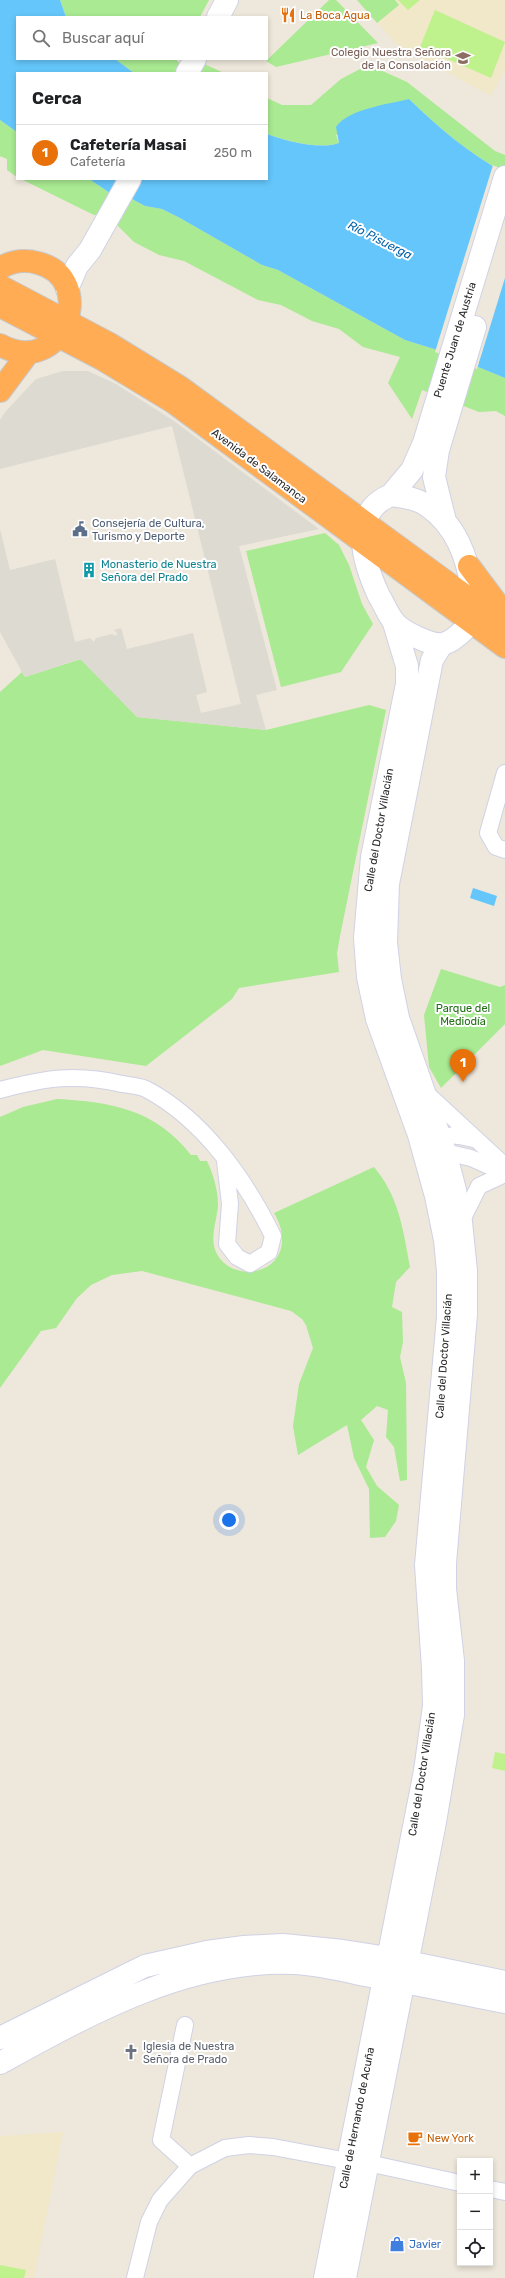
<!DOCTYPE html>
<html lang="es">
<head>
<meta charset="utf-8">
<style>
	:root { --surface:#fff; --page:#f6f6f6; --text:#202124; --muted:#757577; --line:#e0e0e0; --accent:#374cff }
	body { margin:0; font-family:Rubik,sans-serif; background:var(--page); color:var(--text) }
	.controls { position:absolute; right:12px; bottom:12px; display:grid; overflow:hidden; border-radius:0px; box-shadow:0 2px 6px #0003 }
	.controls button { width:36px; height:36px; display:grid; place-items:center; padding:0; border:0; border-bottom:1px solid var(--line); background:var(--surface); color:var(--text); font:20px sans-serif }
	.you { position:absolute; left:229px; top:1520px; width:14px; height:14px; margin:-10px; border:3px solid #fff; border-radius:50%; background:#1a73e8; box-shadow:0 0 0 6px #1a73e833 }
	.badge { display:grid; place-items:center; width:26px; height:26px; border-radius:50%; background:var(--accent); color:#fff; font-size:13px; font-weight:700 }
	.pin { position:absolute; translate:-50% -33px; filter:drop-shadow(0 1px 2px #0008) }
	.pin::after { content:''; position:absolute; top:21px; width:14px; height:12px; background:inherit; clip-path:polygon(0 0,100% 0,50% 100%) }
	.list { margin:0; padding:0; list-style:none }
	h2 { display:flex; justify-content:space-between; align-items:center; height:52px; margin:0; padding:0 16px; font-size:17px }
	h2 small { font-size:13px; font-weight:400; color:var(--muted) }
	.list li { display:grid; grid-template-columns:26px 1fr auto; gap:12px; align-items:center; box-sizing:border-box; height:56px; padding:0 16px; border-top:1px solid var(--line) }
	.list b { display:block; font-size:15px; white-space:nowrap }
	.list p { margin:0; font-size:13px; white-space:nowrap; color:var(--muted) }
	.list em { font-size:13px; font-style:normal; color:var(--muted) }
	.icon { flex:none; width:22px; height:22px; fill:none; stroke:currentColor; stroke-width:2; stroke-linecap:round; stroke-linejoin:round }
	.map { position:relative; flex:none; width:505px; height:2278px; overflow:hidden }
	.search { position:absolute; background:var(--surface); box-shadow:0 2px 6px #0003; left:16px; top:16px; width:252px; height:44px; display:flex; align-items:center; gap:10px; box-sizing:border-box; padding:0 14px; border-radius:0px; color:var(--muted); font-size:15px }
	.panel { position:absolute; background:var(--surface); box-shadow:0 2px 6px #0003; left:16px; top:72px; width:252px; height:108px; border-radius:0px }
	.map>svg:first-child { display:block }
	.education { fill:#f1e7c9 }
	.green { fill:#a9ea92 }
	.pitch { fill:#bff28d }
	.plaza { fill:#dddad2 }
	.water { fill:#64c6fa }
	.pier { fill:#eee7db }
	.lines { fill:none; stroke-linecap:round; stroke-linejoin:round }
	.street-casing { stroke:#d0d2e5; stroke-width:18 }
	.secondary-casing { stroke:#d0d2e5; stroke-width:24 }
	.highway-casing { stroke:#c8c8c8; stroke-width:24 }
	.street { stroke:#fff; stroke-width:16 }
	.secondary { stroke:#fff; stroke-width:22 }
	.highway { stroke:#ffac55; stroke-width:22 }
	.labels { text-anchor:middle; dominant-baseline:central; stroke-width:4; stroke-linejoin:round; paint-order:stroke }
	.food-label { font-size:11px; fill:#c56008; stroke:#fff; text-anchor:start }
	.education-label { font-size:11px; fill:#785e54; stroke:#fff; text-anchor:end }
	.street-label { font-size:11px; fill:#2a2a2a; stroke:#fff }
	.service-label { font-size:11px; fill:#4e5e75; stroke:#fff; text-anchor:start }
	.culture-label { font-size:11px; fill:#0d838f; stroke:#fff; text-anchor:start }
	.park-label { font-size:11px; fill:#1f6f13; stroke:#fff }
	.worship-label { font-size:11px; fill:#5b616d; stroke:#fff; text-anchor:start }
	.shop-label { font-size:11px; fill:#366cbe; stroke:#fff; text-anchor:start }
	.water-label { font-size:12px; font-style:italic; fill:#0061a9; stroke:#fff }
</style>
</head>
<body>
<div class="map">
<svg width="505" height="2278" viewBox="0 0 505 2278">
	<rect width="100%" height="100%" fill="#eee7db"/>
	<!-- education -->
	<path class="education" d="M357 0H505V70L491 96 398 46Z
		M63 2132 34 2278H0V2136Z"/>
	<!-- green -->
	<path class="green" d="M60 0H209L200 17H66Z
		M329 0H336L378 43 276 67 266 61Z
		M357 0H395L399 5 377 23Z
		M115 59H177V61L182 65V73H134Z
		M202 63 224 73H197Z
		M360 69H378L407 82 495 151 505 155V173C469 154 438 127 409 99L336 135 339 143C319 150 287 141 267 134V98L282 105H311L341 79Z
		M0 120 17 132V177L7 170V159L0 156Z
		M21 179H89L113 195 132 199 145 206 162 209 180 218 262 265 278 270 405 340 434 349 505 378V416L496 411 479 412 422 390 412 419 388 383 400 357 363 347 339 329 312 321 281 305 258 300 184 261 159 255 134 242 117 225 122 214 94 215Z
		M325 533 339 545 349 565 362 604 373 624 341 672 281 687 246 551Z
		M81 659 137 717 266 730 369 705 386 710 340 936 337 953 339 972 239 988 232 999 146 1066 43 1050 0 1066V692L22 672 25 677Z
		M441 969 500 987 505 985V1024L441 1088 429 1067 424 1015Z
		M57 1099C111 1102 155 1109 191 1155H197L200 1161H207C213 1174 218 1189 218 1205 217 1222 208 1240 218 1256 236 1283 283 1274 282 1239 282 1229 279 1222 274 1213L374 1167C399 1197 403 1229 410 1267L396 1282 392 1307 402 1312 403 1342 400 1357 406 1383 407 1480 400 1481 394 1447 386 1437 388 1410 377 1406 361 1420 374 1440 366 1467 377 1486 399 1505 396 1521 385 1537 370 1538 369 1489 354 1458 347 1425 298 1455 293 1426 299 1384 313 1348 306 1325 302 1319 291 1311 142 1271 112 1275 91 1285 77 1298 56 1328 41 1331 0 1388V1117L23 1107Z"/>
	<!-- pitch -->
	<path class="pitch" d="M398 0H420L408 10Z
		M435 10 505 42 491 78 420 47Z
		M495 1752 505 1754V1771L492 1768Z
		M0 2265 26 2270 24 2278H0Z"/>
	<!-- plaza -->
	<path class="plaza" d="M63 371H88L116 384 174 421 319 529 239 546 277 690 256 695 266 730 137 717 80 659 25 677 22 672 0 632V529L10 570 55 559 75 642 90 638 94 642 96 638 112 634 116 636 117 633 114 630 121 628 127 649 193 633 207 692 196 695 201 713 241 704 172 426 0 469V420L6 411 36 379Z"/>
	<!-- water -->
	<path class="water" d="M0 0H60L66 17H17V59H115L134 73H17V132L0 120Z
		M409 99C438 127 469 154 505 173V378L434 349 405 340 278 270 262 265 180 218 162 209 145 206 132 199 113 195 89 179H267V134C286 141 319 150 339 143L336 127C348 109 389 104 409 99Z
		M473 888 497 896 494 906 470 898Z"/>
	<!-- pier -->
	<path class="pier" d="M493 165 505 171V278L477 369 435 352Z"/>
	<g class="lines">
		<!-- street casing -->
		<g class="street-casing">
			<path id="street" d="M505 773 488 833 496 847 505 850
				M0 1090C45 1078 76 1073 122 1084 130 1085 139 1086 146 1089 203 1119 245 1179 273 1236L269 1252 250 1264 237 1257 227 1244 230 1204 225 1161
				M425 1092 505 1166
				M433 1145C445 1130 461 1136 477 1140
				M437 1147 445 1152 471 1158 505 1173
				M461 1222 479 1186 505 1174
				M185 2025 161 2140 190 2166
				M490 2189 505 2192
				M135 2278 149 2222 160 2200 190 2166 225 2148 249 2145 273 2147 348 2161 368 2163 460 2183"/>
		</g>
		<!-- secondary casing -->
		<g class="secondary-casing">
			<path id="secondary" d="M218 17 227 0
				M187 73 195 59
				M67 289 77 266 90 250 130 179
				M391 495C404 497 416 498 428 506 456 526 467 556 472 589 475 604 475 617 465 629 459 635 451 642 443 644 431 646 401 631 394 622 388 615 384 604 379 596 364 564 347 513 391 495Z
				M391 495 412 470 424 443 505 177
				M445 521 434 477 438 450 475 327
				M0 2038 145 1966 207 1952 244 1947 283 1945 343 1951 388 1958 505 1982
				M0 2063C91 2013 187 1959 294 1963 318 1964 342 1970 365 1975 412 1983 458 1993 505 2002
				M325 2278 425 1771 434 1706 433 1668 426 1565 448 1317V1271L445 1240 436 1196 419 1135 377 1019 368 977 365 938 372 857 407 684V666L394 623
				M345 2278 435 1822 453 1715V1661L445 1589V1563L466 1314V1271L461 1222 455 1190 445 1152 398 1018 390 979 386 943 388 884 432 660 442 644"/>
		</g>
		<!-- highway casing -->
		<g class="highway-casing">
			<path id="highway" d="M0 268C12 261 24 259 38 263 99 278 64 380 0 345
				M0 286 110 344 180 387 505 625
				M0 306 102 359 173 402 505 647
				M0 391 29 352
				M469 566 505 614"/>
		</g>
		<!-- street -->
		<use href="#street" class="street"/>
		<!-- secondary -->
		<use href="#secondary" class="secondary"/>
		<!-- highway -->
		<use href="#highway" class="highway"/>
	</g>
	<!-- icons -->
	<defs>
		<g id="restaurant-bare" transform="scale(1.2)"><path d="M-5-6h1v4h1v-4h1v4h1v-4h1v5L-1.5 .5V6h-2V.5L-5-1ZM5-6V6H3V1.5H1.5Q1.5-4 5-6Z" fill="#e8710a" stroke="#fff" stroke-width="2.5" paint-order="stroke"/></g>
		<g id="school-bare" transform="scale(1.2)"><path d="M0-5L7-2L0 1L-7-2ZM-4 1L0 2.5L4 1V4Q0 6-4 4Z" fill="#8d6e63" stroke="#fff" stroke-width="2.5" paint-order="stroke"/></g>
		<g id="civic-bare" transform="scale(1.2)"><path d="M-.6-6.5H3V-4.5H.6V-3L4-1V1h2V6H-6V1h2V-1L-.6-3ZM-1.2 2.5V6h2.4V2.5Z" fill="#5c6f8a" stroke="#fff" stroke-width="2.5" paint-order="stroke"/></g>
		<g id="building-bare" transform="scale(1.2)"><path d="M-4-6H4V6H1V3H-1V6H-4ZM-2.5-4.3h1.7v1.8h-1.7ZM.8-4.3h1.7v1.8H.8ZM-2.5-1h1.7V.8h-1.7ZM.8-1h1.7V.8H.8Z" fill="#0f9aa8" stroke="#fff" stroke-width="2.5" paint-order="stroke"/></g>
		<g id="church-bare" transform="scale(1.2)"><path d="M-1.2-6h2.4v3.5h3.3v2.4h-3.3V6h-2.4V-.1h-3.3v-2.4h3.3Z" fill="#6b7280" stroke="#fff" stroke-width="2.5" paint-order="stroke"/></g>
		<g id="cafe-bare" transform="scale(1.2)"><path d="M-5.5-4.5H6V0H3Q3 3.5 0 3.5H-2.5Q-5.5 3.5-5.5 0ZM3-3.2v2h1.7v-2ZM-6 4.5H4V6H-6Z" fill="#e8710a" stroke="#fff" stroke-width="2.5" paint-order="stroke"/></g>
		<g id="shop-bare" transform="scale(1.2)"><path d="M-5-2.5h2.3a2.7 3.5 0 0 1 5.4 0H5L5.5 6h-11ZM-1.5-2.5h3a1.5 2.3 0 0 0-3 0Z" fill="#3f7fe0" stroke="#fff" stroke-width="2.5" paint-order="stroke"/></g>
	</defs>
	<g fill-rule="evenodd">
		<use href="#restaurant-bare" x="288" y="15"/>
		<use href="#school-bare" x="463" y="58"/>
		<use href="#civic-bare" x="80" y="529"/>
		<use href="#building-bare" x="89" y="570"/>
		<use href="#church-bare" x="131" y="2052"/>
		<use href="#cafe-bare" x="415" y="2138"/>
		<use href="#shop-bare" x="397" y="2244"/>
	</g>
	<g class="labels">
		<!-- food labels -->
		<g class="food-label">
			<text x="300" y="15">La Boca Agua</text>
			<text x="427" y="2138">New York</text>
		</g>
		<!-- education labels -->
		<g class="education-label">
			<text x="451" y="52">Colegio Nuestra Señora<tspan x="451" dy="13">de la Consolación</tspan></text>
		</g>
		<!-- street labels -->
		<g class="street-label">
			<text transform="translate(455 340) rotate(-73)">Puente Juan de Austria</text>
			<text transform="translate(259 466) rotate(37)">Avenida de Salamanca</text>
			<text transform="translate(379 830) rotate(-80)">Calle del Doctor Villacián</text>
			<text transform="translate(444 1356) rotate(-86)">Calle del Doctor Villacián</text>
			<text transform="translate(422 1774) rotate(-81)">Calle del Doctor Villacián</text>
			<text transform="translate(357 2118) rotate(-79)">Calle de Hernando de Acuña</text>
		</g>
		<!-- service labels -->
		<g class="service-label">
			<text x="92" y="523">Consejería de Cultura,<tspan x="92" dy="13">Turismo y Deporte</tspan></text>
		</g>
		<!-- culture labels -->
		<g class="culture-label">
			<text x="101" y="564">Monasterio de Nuestra<tspan x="101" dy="13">Señora del Prado</tspan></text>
		</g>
		<!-- park labels -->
		<g class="park-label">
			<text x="463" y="1008">Parque del<tspan x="463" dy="13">Mediodía</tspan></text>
		</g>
		<!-- worship labels -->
		<g class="worship-label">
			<text x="143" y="2046">Iglesia de Nuestra<tspan x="143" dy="13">Señora de Prado</tspan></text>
		</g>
		<!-- shop labels -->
		<g class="shop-label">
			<text x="409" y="2244">Javier</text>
		</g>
		<!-- water labels -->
		<g class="water-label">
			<text transform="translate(380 240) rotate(27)">Río Pisuerga</text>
		</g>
	</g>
</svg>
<div class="controls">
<button>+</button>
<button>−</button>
<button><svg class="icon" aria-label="locate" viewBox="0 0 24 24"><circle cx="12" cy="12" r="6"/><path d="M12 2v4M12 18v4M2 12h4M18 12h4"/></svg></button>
</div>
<div class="you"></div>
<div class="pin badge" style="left:463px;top:1082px;background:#e8710a">1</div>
<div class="search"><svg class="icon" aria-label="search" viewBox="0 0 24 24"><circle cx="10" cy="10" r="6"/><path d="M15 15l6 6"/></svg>Buscar aquí</div>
<section class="panel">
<h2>Cerca<small></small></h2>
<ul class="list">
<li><span class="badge" style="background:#e8710a">1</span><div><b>Cafetería Masai</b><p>Cafetería</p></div><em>250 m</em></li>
</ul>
</section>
</div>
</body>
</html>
